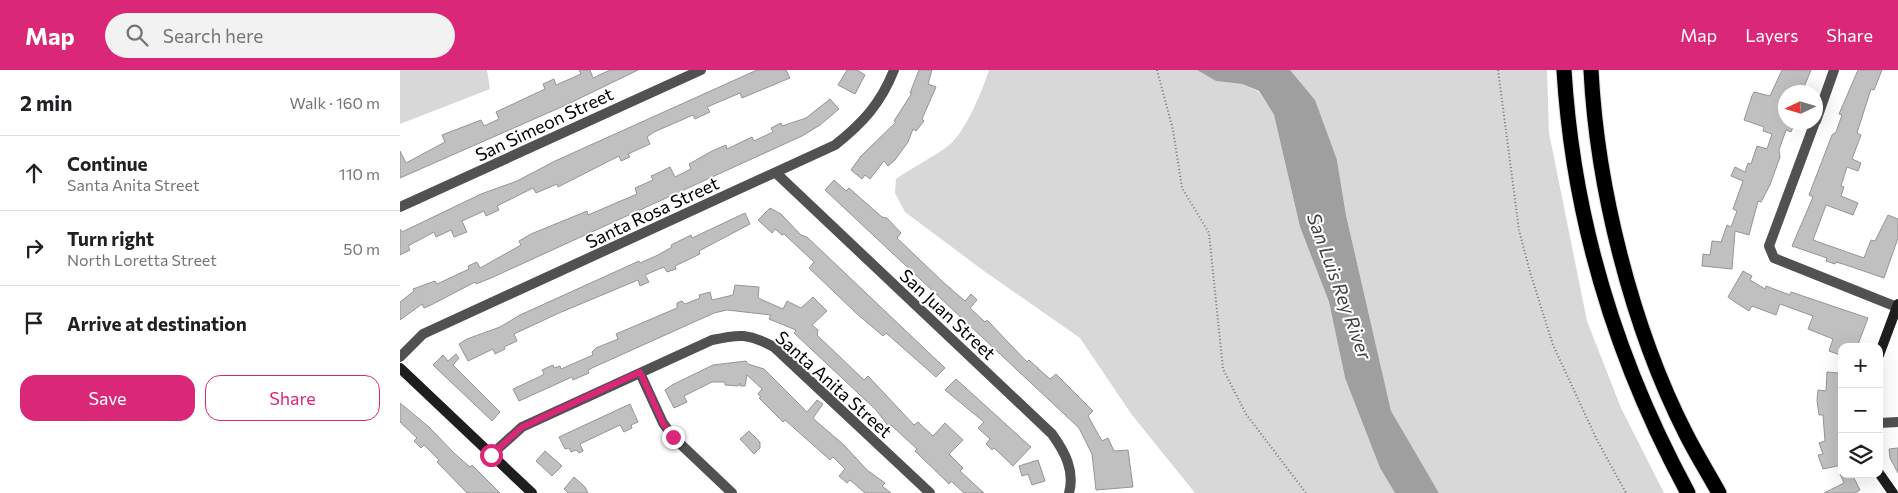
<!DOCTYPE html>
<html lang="en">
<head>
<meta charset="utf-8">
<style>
	:root { --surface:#fff; --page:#f2f2f2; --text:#202124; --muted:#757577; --line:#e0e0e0; --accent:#db2777 }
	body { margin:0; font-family:Commissioner,sans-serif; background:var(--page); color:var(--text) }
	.controls { position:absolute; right:15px; bottom:15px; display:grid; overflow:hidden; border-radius:10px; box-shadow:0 5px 20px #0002 }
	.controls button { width:45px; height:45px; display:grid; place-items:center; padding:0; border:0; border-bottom:1px solid var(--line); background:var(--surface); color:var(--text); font:25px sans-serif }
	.compass { position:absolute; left:1378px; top:15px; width:45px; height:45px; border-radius:50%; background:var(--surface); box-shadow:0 5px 20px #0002; rotate:266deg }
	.stop { position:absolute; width:15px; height:15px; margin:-11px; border:4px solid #db2777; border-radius:50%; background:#fff }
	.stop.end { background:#db2777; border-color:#fff; box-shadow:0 1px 5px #0008 }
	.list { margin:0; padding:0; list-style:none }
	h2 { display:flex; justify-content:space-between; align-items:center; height:65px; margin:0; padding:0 20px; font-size:21px }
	h2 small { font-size:16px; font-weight:400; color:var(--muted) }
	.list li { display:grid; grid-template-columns:32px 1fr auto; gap:15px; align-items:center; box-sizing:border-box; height:75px; padding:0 20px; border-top:1px solid var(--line) }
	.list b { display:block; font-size:19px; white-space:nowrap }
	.list p { margin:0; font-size:16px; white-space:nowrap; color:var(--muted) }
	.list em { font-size:16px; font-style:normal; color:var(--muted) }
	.actions { display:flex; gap:10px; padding:15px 20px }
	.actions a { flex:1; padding:11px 0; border:1px solid var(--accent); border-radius:15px; text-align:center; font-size:18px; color:var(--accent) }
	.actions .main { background:var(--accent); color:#fff }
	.icon { flex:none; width:28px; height:28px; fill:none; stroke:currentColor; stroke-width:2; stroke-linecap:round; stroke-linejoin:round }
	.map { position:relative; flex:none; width:1498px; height:423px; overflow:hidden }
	header { display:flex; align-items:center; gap:30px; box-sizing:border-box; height:70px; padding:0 25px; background:var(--accent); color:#fff }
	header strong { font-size:24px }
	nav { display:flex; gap:28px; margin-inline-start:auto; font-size:18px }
	.search { width:350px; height:45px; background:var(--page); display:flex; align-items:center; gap:12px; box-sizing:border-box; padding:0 18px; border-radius:28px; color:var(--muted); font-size:19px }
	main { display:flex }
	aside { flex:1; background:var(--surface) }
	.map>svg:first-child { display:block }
	.green { fill:#d8d8d8 }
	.water { fill:#9f9f9f }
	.building { fill:#c0c0c0; stroke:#959595 }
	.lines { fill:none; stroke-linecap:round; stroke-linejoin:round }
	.highway-casing { stroke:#dbdbdb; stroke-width:17 }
	.path { stroke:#737373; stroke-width:2; stroke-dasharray:1 2.5; stroke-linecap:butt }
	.street { stroke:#515151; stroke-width:10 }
	.secondary { stroke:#1e1e1e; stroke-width:10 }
	.highway { stroke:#000; stroke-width:15 }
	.route { stroke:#db2777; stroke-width:6 }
	.labels { text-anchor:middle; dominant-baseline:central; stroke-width:4; stroke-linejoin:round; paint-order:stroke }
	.street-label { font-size:18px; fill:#000; stroke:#fff }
	.water-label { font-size:19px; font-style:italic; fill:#404040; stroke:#fff }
</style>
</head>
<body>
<header>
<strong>Map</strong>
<div class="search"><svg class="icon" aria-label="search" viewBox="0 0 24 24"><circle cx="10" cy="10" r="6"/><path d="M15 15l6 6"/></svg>Search here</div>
<nav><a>Map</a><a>Layers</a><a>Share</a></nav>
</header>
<main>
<aside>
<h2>2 min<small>Walk · 160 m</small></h2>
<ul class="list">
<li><svg class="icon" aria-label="ahead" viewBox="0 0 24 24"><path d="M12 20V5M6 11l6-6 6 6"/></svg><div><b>Continue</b><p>Santa Anita Street</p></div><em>110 m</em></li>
<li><svg class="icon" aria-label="right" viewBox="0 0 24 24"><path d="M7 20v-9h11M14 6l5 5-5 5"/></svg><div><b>Turn right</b><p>North Loretta Street</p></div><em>50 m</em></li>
<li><svg class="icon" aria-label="arrive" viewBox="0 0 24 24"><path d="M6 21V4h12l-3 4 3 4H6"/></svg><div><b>Arrive at destination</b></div></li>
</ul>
<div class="actions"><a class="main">Save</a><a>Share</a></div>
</aside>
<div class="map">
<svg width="1498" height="423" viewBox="0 0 1498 423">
	<rect width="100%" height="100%" fill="#fff"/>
	<!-- green -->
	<path class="green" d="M0 0H87L90 19 0 54Z
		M589 0H797L816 11 842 14 859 22 874 45 900 157 929 232 945 308 980 398 995 423H795L732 345 680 268 584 201 505 142 495 123 496 109C513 97 534 87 549 75 565 63 583 19 589 0Z
		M890 0H1147L1149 63 1187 251 1221 338 1264 423H1039L991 342 946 145 937 90Z"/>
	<!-- water -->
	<path class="water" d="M797 0H890L915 30 937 90 946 145 991 341 1039 423H995L980 398 945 308 929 232 900 157 874 45 859 21 842 14 816 11Z"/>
	<!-- building -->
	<path class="building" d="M179 0H190L193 8 210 0H238L166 35 0 108V81L6 93 45 72 42 65 81 50 84 56 99 49 96 42 145 19 143 14 154 9 156 15 181 4Z
		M357 0H386L390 8 342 28 340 23 307 37 310 42 295 49 293 45 254 62 247 67 250 74 228 84 230 87 221 91 219 86 158 117 157 114 136 123 133 118 97 136 99 140 86 146 84 141 62 151 67 162 54 167 51 160 36 167 34 162 8 176 10 180 0 185V159L2 162 81 124 117 111 155 91Z
		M447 0H457L465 5 455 24 438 15Z
		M519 0H532L528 14 536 17 522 49 524 51 516 61 513 59 508 72 495 90 488 96 484 91 470 109 465 105 462 109 451 100 461 86 496 52 494 51 512 23H510Z
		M1382 0H1411L1402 22H1386V52H1395L1391 62 1386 60 1379 80 1380 87 1370 115 1361 132 1358 131 1349 165 1335 161 1332 199 1302 196 1303 184 1310 185 1312 171 1321 172 1327 155 1331 157 1337 141 1333 139 1343 111 1331 106 1335 97 1345 102 1348 93 1351 94 1357 76 1367 79 1372 64 1363 61 1364 57 1344 50 1352 26 1354 22 1370 26Z
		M1458 0H1482L1474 20 1471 19 1457 63 1461 65 1452 89 1461 93 1458 101 1447 97 1441 116 1444 117 1441 126 1458 133 1453 145 1426 135 1413 170 1464 188 1471 170 1475 171 1488 145 1498 149V168L1484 208 1443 194 1436 192 1435 194 1426 191 1427 188 1392 176 1413 127 1409 125 1432 65 1436 62 1442 45 1439 44Z
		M430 29 439 39 420 55 402 66 91 208 76 214 75 212 31 235 24 238 22 234 0 250V232L14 221 13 219 35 211 37 214 69 199 68 196 77 192 80 198 121 175 119 171 131 164 187 141 188 145 237 124 235 118 253 110 251 106 260 102 270 97 275 107 291 99 289 94 312 81 326 75 327 79 352 67 354 71 373 62 371 58 381 53 382 56 406 48Z
		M434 110 446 121 449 118 482 147 487 148 501 163 497 168 543 212 565 231 571 224 577 230 570 238 585 252 587 250 627 292 629 290 650 309 656 304 693 341 688 346 702 371 708 368 714 381 728 380 733 417 696 420 692 384 679 358 425 120Z
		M370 138 381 144 401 165 407 167 545 298 536 307 486 263 483 266 456 243 409 198 414 192 384 164 382 165 375 159 372 163 358 150Z
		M345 143 350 154 299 181 300 184 275 196 276 199 267 202 264 197 245 205 249 212 240 216 238 210 159 243 114 264 117 271 104 277 105 279 95 284 93 279 68 291 59 274 67 269 100 257 120 245 239 191 240 193 258 185 272 177 271 175 291 165 292 168Z
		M1343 201 1352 206 1350 210 1365 219 1366 216 1390 225 1391 222 1468 248 1457 277H1442L1440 285 1429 281 1433 269 1408 259 1413 246 1380 234 1376 245 1352 236 1349 241 1338 234 1328 227Z
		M335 215 359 217 358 228 383 239 387 231 401 238 413 227 427 241 412 255 418 260 417 265 464 310 468 306 514 355 518 352 533 366 545 353 563 370 549 384 563 398 560 401 584 423H564L551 411 549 414 515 381 517 379 491 355 489 357 476 340 394 263 396 260 369 249 371 245 327 240 314 243 192 298 188 300 189 303 173 310 172 307 119 331 113 319 139 307 144 304 142 300 153 295 154 298 160 296 161 299 193 285 192 282 196 278 218 269 216 264 277 238V233L282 231 285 234 300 228 299 225 310 222 312 230 333 225Z
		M56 284 59 288 53 295 100 342 92 351 33 295 43 285 48 291Z
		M346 291 348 294 364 299 407 342 417 330 423 334 413 348 416 351 444 375 467 400 485 413 482 416 491 423H465L450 410 447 413 439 406 445 399 433 387 430 390 385 350 383 352 359 328 361 327 358 324 362 319 347 305 345 316H340V313L338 316 325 315V312H312L284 326 287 332 274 338 265 320 272 315 313 295Z
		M1427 302 1439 303V309H1441L1439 340 1442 395 1423 399 1418 385 1423 384 1419 373 1425 371 1423 345H1419L1417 330 1418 320 1426 321Z
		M556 309 631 377 613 396 594 378 592 380 586 374 590 369 578 358 584 352 545 320Z
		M0 333 29 357 54 383 70 397 72 395 100 423H67L37 392 39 390 24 375 21 378 14 371 17 368 0 352Z
		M230 334 238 352 231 355 232 358 224 362 220 355 180 374 183 381 179 383 176 380 171 382 169 378 165 379 159 367Z
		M349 361 360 372V378L354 384 340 369Z
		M1498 378V403L1490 388 1489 379Z
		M145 381 162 396 152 406 136 391Z
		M638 390 645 411 632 415 628 404 622 406 619 396Z
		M1440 404H1452L1460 420 1455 423H1424L1444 413Z
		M174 407 185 417 188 423H168L164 419Z"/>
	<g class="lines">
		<!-- highway casing -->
		<g class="highway-casing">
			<path id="highway" d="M1164 0C1173 149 1217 292 1288 423
				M1191 0C1197 118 1232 258 1286 364 1296 384 1308 403 1319 423"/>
		</g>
		<!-- path -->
		<path class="path" d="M757 0 773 60 782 118 809 163 823 299 846 344 906 423
			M1098 0 1119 160 1130 202 1153 275 1197 370 1226 423"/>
		<!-- street -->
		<path class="street" d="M1416 51 1434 0
			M1415 52 1369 176 1374 188 1497 237
			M376 103 652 364C665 382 675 401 669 423
			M0 137 301 0
			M0 287 23 264 435 75C463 53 481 33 494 0
			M240 303 263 353 273 367 332 423
			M1479 353 1498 352
			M91 385 122 357 312 270C339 264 348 263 374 277L530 423"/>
		<!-- secondary -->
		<path class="secondary" d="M1479 285 1498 234
			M0 298 132 423
			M1479 403 1493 423"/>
		<!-- highway -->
		<use href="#highway" class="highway"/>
	</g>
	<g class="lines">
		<!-- route -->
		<path class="route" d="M91 385 122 357 240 302 263 353 273 367"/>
	</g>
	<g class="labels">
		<!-- street labels -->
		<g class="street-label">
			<text transform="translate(144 54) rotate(-25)">San Simeon Street</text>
			<text transform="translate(252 142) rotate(-25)">Santa Rosa Street</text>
			<text transform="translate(548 244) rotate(43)">San Juan Street</text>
			<text transform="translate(434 314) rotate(42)">Santa Anita Street</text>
		</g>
		<!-- water labels -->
		<g class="water-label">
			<text transform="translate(940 216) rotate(70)">San Luis Rey River</text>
		</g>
	</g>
</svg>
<div class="controls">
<button>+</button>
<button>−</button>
<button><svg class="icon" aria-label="layers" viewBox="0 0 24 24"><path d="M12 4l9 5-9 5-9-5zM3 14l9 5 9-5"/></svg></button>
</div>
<svg class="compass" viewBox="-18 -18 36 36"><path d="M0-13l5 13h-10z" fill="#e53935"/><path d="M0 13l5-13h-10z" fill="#757577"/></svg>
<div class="stop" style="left:91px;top:385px"></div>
<div class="stop end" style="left:273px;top:367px"></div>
</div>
</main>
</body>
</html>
